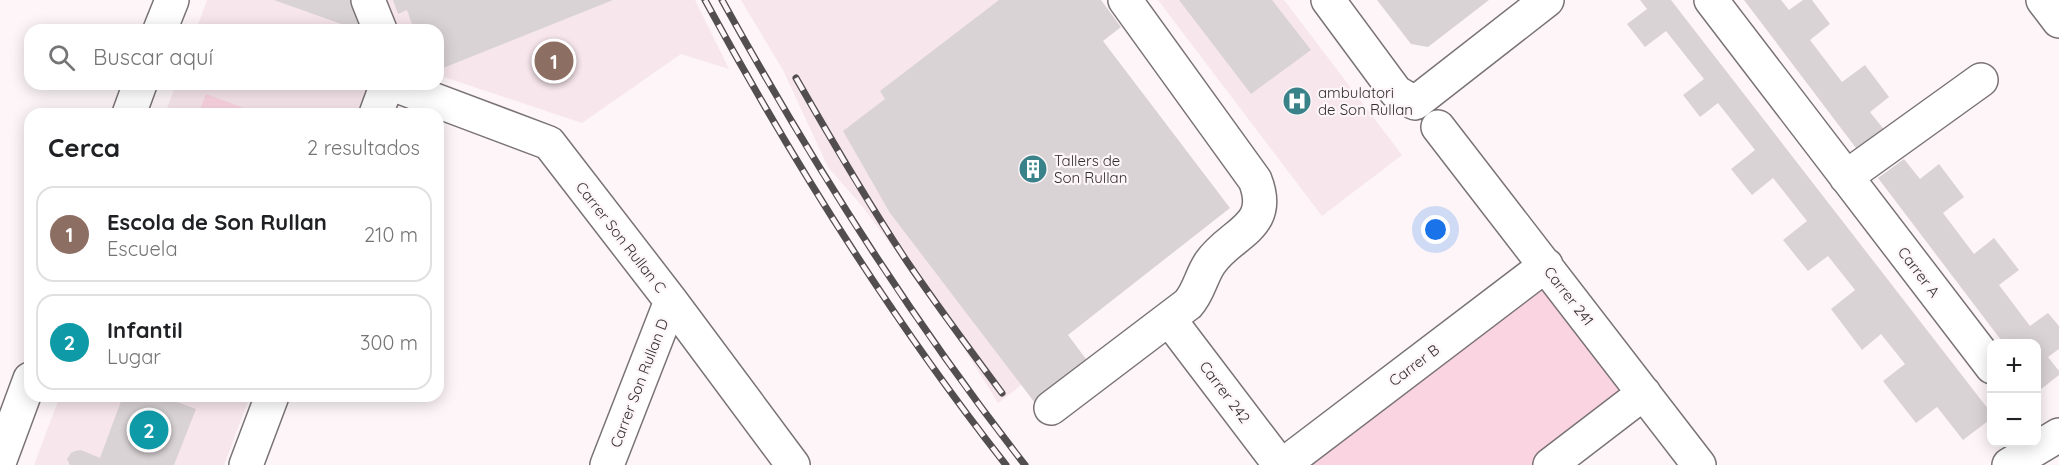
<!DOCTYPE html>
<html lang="es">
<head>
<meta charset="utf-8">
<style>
	:root { --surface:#fff; --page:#f6f6f6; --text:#202124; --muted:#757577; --line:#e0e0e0; --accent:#0b8043 }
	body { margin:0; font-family:Quicksand,sans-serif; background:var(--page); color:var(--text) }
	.controls { position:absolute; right:18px; bottom:18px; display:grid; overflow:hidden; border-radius:12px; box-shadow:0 3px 15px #0003 }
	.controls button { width:54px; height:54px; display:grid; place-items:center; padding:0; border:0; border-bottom:2px solid var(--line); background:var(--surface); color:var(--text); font:30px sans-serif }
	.you { position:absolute; left:1436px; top:230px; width:21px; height:21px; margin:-15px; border:4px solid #fff; border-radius:50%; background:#1a73e8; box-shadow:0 0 0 9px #1a73e833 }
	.badge { display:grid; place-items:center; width:39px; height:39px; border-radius:50%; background:var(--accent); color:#fff; font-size:20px; font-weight:700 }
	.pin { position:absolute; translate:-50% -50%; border:3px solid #fff; box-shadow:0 2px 6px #0006 }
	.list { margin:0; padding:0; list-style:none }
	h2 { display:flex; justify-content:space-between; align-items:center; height:78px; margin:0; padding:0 24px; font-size:26px }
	h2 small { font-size:20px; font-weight:400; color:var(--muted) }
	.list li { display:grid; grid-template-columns:39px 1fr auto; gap:18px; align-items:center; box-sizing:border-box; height:96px; margin:0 12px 12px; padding:0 12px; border:2px solid var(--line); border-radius:18px }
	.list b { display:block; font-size:22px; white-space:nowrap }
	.list p { margin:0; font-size:20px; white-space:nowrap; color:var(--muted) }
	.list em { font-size:20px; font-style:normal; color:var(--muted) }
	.icon { flex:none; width:33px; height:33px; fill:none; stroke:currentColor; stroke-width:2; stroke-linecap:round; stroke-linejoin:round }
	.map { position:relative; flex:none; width:2059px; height:465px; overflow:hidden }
	.search { position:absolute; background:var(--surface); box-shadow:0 3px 15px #0003; left:24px; top:24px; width:420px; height:66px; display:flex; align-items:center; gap:15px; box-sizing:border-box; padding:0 21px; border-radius:18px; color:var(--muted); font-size:22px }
	.panel { position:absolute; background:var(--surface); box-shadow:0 3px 15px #0003; left:24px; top:108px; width:420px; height:294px; border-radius:18px }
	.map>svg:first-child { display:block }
	.built { fill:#f7e6ec }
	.green { fill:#fad4e1 }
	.building { fill:#dad3d5 }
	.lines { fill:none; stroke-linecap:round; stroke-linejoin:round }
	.minor-casing { stroke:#7a7376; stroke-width:36 }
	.major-casing { stroke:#7a7376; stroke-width:36 }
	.minor { stroke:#fff; stroke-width:33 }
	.major { stroke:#fff; stroke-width:33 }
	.rail-casing { stroke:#524e4f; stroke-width:7 }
	.rail { stroke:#fdf5f8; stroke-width:4.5; stroke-dasharray:14; stroke-linecap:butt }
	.labels { text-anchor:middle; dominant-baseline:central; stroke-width:4.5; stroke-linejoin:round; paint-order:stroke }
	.poi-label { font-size:15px; fill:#322f30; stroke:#fdf5f8; text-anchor:start }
	.street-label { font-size:15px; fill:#322f30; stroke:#fdf5f8 }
</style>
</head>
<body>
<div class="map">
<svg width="2059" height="465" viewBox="0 0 2059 465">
	<rect width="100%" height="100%" fill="#fdf5f8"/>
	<!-- built -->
	<path class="built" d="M207 0H695L729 69 681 54 582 123 438 75V30H196Z
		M741 0H1064L1061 333 1025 382 998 403 942 313 862 206 828 167 783 70Z
		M1158 0H1284L1402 155 1322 216Z
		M176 84H369L358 114H165Z
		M60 396H250L224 465H34Z"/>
	<!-- green -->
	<path class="green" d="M206 94 260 114H198Z
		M1546 265 1644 393 1550 465H1283Z"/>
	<!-- building -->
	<path class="building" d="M274 0H350L362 30H358Z
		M393 0H613L438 70V30H414L407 10 398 14Z
		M999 0H1101L1121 27 1103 41 1230 208 1068 335 1089 363 1035 403 890 213 843 131 885 99 880 91Z
		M1179 0H1272L1311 50 1251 94Z
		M1377 0H1489L1428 47 1411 44Z
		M1640 0H1671L1992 414V418L1963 440 1937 407 1916 423 1883 381 1905 364 1881 334 1862 350 1831 309 1855 290 1828 256 1808 271 1783 240 1807 221 1773 178 1752 195 1731 169 1755 150 1718 103 1700 117 1683 95 1704 79 1666 31 1645 47 1627 24 1647 9Z
		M1744 0H1781L1789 10 1803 0H1812L1830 24 1810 40 1842 82 1865 65 1889 97 1870 112 1886 132 1859 152Z
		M1904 159 1920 179 1939 164 1964 197 1943 213 1974 254 1994 238 2019 270 1999 285 2030 326 2048 313 2059 326V349L2048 357 2059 371V375L2040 390 2036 385V344H2004L1878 178Z
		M123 396H161L196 409 174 465H70L67 459 71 453 75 451 81 450 100 458Z"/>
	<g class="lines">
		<!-- minor casing -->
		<g class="minor-casing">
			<path id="minor" d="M368 0 380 30
				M1328 0 1396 92 1415 103 1547 0
				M1711 0 1992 367
				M160 30 172 0
				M392 84 549 143 671 301 793 465
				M129 114 140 84
				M376 114 387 84
				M1438 127 1699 465
				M1846 177 1981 80
				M1169 319 1280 465
				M1051 408 1188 304C1199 292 1201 276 1210 263 1231 232 1274 228 1255 180L1125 0
				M0 460 30 379
				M246 465 272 396
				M607 465 671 301
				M1283 465 1546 265
				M1550 465 1644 393
				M2009 465 2059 435"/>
		</g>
		<!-- major casing -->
		<g class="major-casing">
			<path id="major" d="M2043 0 2059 21"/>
		</g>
		<!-- minor -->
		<use href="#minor" class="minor"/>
		<!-- major -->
		<use href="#major" class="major"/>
		<!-- rail casing -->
		<g class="rail-casing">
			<path id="rail" d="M705 0C793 162 892 320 1006 465
				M722 0C812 163 911 319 1025 465
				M796 78C832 141 868 203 908 263 938 307 970 350 1002 393"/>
		</g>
		<!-- rail -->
		<use href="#rail" class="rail"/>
	</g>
	<!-- icons -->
	<defs>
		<g id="hospital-disc" transform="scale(1.5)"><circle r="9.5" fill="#3a828a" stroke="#fdf5f8"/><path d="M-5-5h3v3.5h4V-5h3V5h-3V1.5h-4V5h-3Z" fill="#fff"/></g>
		<g id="building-disc" transform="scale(1.5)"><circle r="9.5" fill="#3a828a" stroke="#fdf5f8"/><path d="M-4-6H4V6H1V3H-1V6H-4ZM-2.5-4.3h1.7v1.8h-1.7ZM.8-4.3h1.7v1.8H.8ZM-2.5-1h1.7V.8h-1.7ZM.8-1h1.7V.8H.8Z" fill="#fff"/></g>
	</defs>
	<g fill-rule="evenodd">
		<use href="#hospital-disc" x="1297" y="101"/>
		<use href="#building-disc" x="1033" y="169"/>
	</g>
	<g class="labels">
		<!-- poi labels -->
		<g class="poi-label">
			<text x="1318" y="92">ambulatori<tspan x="1318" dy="17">de Son Rullan</tspan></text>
			<text x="1054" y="160">Tallers de<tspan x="1054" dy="17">Son Rullan</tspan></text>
		</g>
		<!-- street labels -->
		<g class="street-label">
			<text transform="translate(621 237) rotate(52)">Carrer Son Rullan C</text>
			<text transform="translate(1919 272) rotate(53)">Carrer A</text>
			<text transform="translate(1569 296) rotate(52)">Carrer 241</text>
			<text transform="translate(1414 365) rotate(-37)">Carrer B</text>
			<text transform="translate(639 383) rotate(-69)">Carrer Son Rullan D</text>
			<text transform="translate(1225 392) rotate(53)">Carrer 242</text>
		</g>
	</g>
</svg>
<div class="controls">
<button>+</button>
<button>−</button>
</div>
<div class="you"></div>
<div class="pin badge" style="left:554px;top:61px;background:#8d6e63">1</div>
<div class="pin badge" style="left:149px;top:430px;background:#0f9aa8">2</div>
<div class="search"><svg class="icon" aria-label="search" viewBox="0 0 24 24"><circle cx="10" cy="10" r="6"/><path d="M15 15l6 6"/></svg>Buscar aquí</div>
<section class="panel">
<h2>Cerca<small>2 resultados</small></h2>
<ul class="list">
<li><span class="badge" style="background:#8d6e63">1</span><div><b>Escola de Son Rullan</b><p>Escuela</p></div><em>210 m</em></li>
<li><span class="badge" style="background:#0f9aa8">2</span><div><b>Infantil</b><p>Lugar</p></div><em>300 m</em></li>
</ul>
</section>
</div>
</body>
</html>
